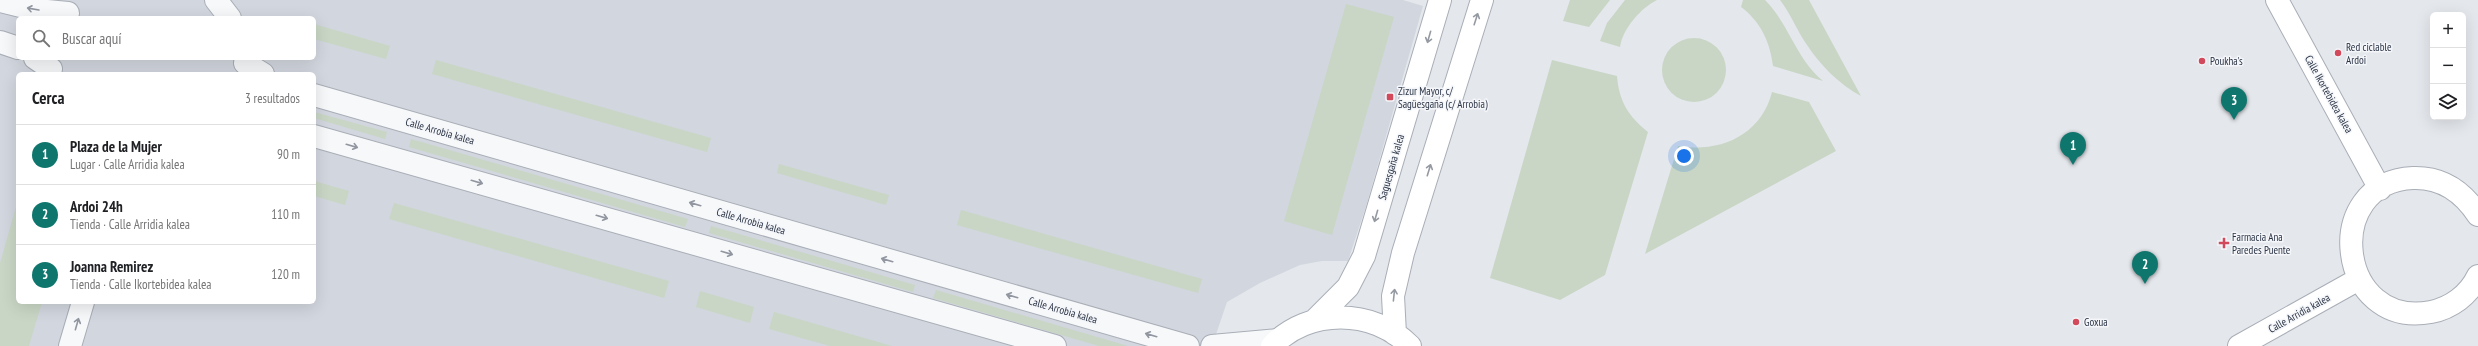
<!DOCTYPE html>
<html lang="es">
<head>
<meta charset="utf-8">
<style>
	:root { --surface:#fff; --page:#f6f6f6; --text:#202124; --muted:#757577; --line:#e0e0e0; --accent:#0f766e }
	body { margin:0; font-family:"PT Sans Narrow",sans-serif; background:var(--page); color:var(--text) }
	.controls { position:absolute; right:12px; top:12px; display:grid; overflow:hidden; border-radius:6px; box-shadow:0 4px 16px #0002 }
	.controls button { width:36px; height:36px; display:grid; place-items:center; padding:0; border:0; border-bottom:1px solid var(--line); background:var(--surface); color:var(--text); font:20px sans-serif }
	.you { position:absolute; left:1684px; top:156px; width:14px; height:14px; margin:-10px; border:3px solid #fff; border-radius:50%; background:#1a73e8; box-shadow:0 0 0 6px #1a73e833 }
	.badge { display:grid; place-items:center; width:26px; height:26px; border-radius:50%; background:var(--accent); color:#fff; font-size:13px; font-weight:700 }
	.pin { position:absolute; translate:-50% -33px; filter:drop-shadow(0 1px 2px #0008) }
	.pin::after { content:''; position:absolute; top:21px; width:14px; height:12px; background:inherit; clip-path:polygon(0 0,100% 0,50% 100%) }
	.list { margin:0; padding:0; list-style:none }
	h2 { display:flex; justify-content:space-between; align-items:center; height:52px; margin:0; padding:0 16px; font-size:17px }
	h2 small { font-size:13px; font-weight:400; color:var(--muted) }
	.list li { display:grid; grid-template-columns:26px 1fr auto; gap:12px; align-items:center; box-sizing:border-box; height:60px; padding:0 16px; border-top:1px solid var(--line) }
	.list b { display:block; font-size:15px; white-space:nowrap }
	.list p { margin:0; font-size:13px; white-space:nowrap; color:var(--muted) }
	.list em { font-size:13px; font-style:normal; color:var(--muted) }
	.icon { flex:none; width:22px; height:22px; fill:none; stroke:currentColor; stroke-width:2; stroke-linecap:round; stroke-linejoin:round }
	.map { position:relative; flex:none; width:2478px; height:346px; overflow:hidden }
	.search { position:absolute; background:var(--surface); box-shadow:0 4px 16px #0002; left:16px; top:16px; width:300px; height:44px; display:flex; align-items:center; gap:10px; box-sizing:border-box; padding:0 14px; border-radius:6px; color:var(--muted); font-size:15px }
	.panel { position:absolute; background:var(--surface); box-shadow:0 4px 16px #0002; left:16px; top:72px; width:300px; height:232px; border-radius:6px }
	.map>svg:first-child { display:block }
	.built { fill:#d2d6de; fill-rule:evenodd }
	.green { fill:#c9d6c5 }
	.lines { fill:none; stroke-linecap:round; stroke-linejoin:round }
	.street-casing { stroke:#a9aeb7; stroke-width:24 }
	.secondary-casing { stroke:#a9aeb7; stroke-width:24 }
	.street { stroke:#f7f8fa; stroke-width:22 }
	.secondary { stroke:#fff; stroke-width:22 }
	.oneway { stroke:#9196a0 }
	.oneway2 { stroke:#959aa2 }
	.poi-dot { fill:#d1495b; stroke:#f4f6f9; stroke-width:1.5 }
	.labels { text-anchor:middle; dominant-baseline:central; stroke-width:3; stroke-linejoin:round; paint-order:stroke }
	.poi-label { font-size:11px; fill:#2b3445; stroke:#f4f6f9; text-anchor:start }
	.street-label { font-size:11px; fill:#2b3445; stroke:#f4f6f9 }
</style>
</head>
<body>
<div class="map">
<svg width="2478" height="346" viewBox="0 0 2478 346">
	<rect width="100%" height="100%" fill="#e4e7ec"/>
	<!-- built -->
	<path class="built" d="M0 0H1403L1423 6 1367 203 1348 261H1322L1300 265 1260 283 1227 302 1212 346H0ZM18 18H314V58H18ZM18 74H314V302H18Z"/>
	<!-- green -->
	<path class="green" d="M1570 0H1610L1589 27 1563 21Z
		M1625 0H1657C1641 8 1623 28 1620 47L1600 41 1607 23Z
		M1743 0H1765C1789 24 1796 59 1823 81L1773 66C1770 42 1761 22 1741 7Z
		M1780 0H1809L1861 96C1840 85 1820 65 1807 45 1797 31 1791 14 1780 0Z
		M1346 4 1394 17 1332 235 1284 221Z
		M314 24 390 46 386 59 314 39Z
		M1662 70a32 32 0 1 1 64 0a32 32 0 1 1-64 0Z
		M436 60 711 138 707 152 432 74Z
		M1552 60 1617 76C1619 101 1628 116 1648 132L1605 275 1560 300 1490 278Z
		M1772 92 1809 102 1836 151 1645 254 1678 146C1719 153 1761 136 1772 92Z
		M314 112 387 132 385 139 314 118Z
		M411 139 688 219 685 227 409 147Z
		M779 164 889 195 886 205 777 173Z
		M314 181 349 191 345 205 314 196Z
		M18 200V302H42L29 346H0V263Z
		M394 203 669 281 664 298 389 219Z
		M961 210 1202 279 1198 293 957 225Z
		M711 226 915 285 913 292 709 233Z
		M936 290 1128 346H1099L933 298Z
		M700 291 754 307 750 323 696 307Z
		M774 312 892 346H830L769 329Z"/>
	<g class="lines">
		<!-- street casing -->
		<g class="street-casing">
			<path id="street" d="M216 0 230 18
				M0 1 37 10 68 13
				M0 42 18 48
				M35 58 51 69
				M245 63 263 74
				M314 95 1188 346
				M314 136 1055 346
				M70 346 83 302
				M1212 346 1278 340"/>
		</g>
		<!-- secondary casing -->
		<g class="secondary-casing">
			<path id="secondary" d="M2277 0 2380 189
				M2478 215C2463 192 2442 177 2413 178 2320 182 2337 330 2431 312 2451 308 2469 295 2478 276
				M1315 320 1348 287 1364 256 1440 0
				M1395 334 1393 296 1403 253 1482 0
				M1272 346C1308 308 1373 308 1410 346
				M2239 346 2359 279"/>
		</g>
		<!-- street -->
		<use href="#street" class="street"/>
		<!-- secondary -->
		<use href="#secondary" class="secondary"/>
	</g>
	<!-- one-way arrows -->
	<defs><path id="oneway-shaft" d="M-6 0H5M1.5-3L5.5 0L1.5 3" fill="none" stroke-width="1.6" stroke-linecap="round" stroke-linejoin="round"/></defs>
	<g class="oneway">
		<use href="#oneway-shaft" transform="translate(33 9) rotate(-170)"/>
		<use href="#oneway-shaft" transform="translate(352 146) rotate(16)"/>
		<use href="#oneway-shaft" transform="translate(477 182) rotate(16)"/>
		<use href="#oneway-shaft" transform="translate(695 204) rotate(-164)"/>
		<use href="#oneway-shaft" transform="translate(602 217) rotate(16)"/>
		<use href="#oneway-shaft" transform="translate(727 253) rotate(16)"/>
		<use href="#oneway-shaft" transform="translate(887 260) rotate(-164)"/>
		<use href="#oneway-shaft" transform="translate(1012 296) rotate(-164)"/>
		<use href="#oneway-shaft" transform="translate(77 324) rotate(-74)"/>
		<use href="#oneway-shaft" transform="translate(1151 335) rotate(-164)"/>
	</g>
	<g class="oneway2">
		<use href="#oneway-shaft" transform="translate(1476 19) rotate(-72)"/>
		<use href="#oneway-shaft" transform="translate(1429 37) rotate(106)"/>
		<use href="#oneway-shaft" transform="translate(1429 170) rotate(-73)"/>
		<use href="#oneway-shaft" transform="translate(1376 216) rotate(106)"/>
		<use href="#oneway-shaft" transform="translate(1394 295) rotate(-84)"/>
	</g>
	<!-- markers -->
	<g class="poi-dot">
		<circle cx="2338" cy="53" r="4"/>
		<circle cx="2202" cy="61" r="4"/>
		<rect x="1386" y="93" width="8" height="8" rx="2"/>
		<path d="M2222 237h4v4h4v4h-4v4h-4v-4h-4v-4h4z"/>
		<circle cx="2076" cy="322" r="4"/>
	</g>
	<g class="labels">
		<!-- poi labels -->
		<g class="poi-label">
			<text x="2346" y="47">Red ciclable<tspan x="2346" dy="13">Ardoi</tspan></text>
			<text x="2210" y="61">Poukha's</text>
			<text x="1398" y="91">Zizur Mayor, c/<tspan x="1398" dy="13">Sagüesgaña (c/ Arrobia)</tspan></text>
			<text x="2232" y="237">Farmacia Ana<tspan x="2232" dy="13">Paredes Puente</tspan></text>
			<text x="2084" y="322">Goxua</text>
		</g>
		<!-- street labels -->
		<g class="street-label">
			<text transform="translate(2329 94) rotate(61)">Calle Ikortebidea kalea</text>
			<text transform="translate(440 131) rotate(16)">Calle Arrobia kalea</text>
			<text transform="translate(1391 167) rotate(-74)">Saguesgaña kalea</text>
			<text transform="translate(751 221) rotate(16)">Calle Arrobia kalea</text>
			<text transform="translate(1063 310) rotate(16)">Calle Arrobia kalea</text>
			<text transform="translate(2299 313) rotate(-29)">Calle Arridia kalea</text>
		</g>
	</g>
</svg>
<div class="controls">
<button>+</button>
<button>−</button>
<button><svg class="icon" aria-label="layers" viewBox="0 0 24 24"><path d="M12 4l9 5-9 5-9-5zM3 14l9 5 9-5"/></svg></button>
</div>
<div class="you"></div>
<div class="pin badge" style="left:2073px;top:165px">1</div>
<div class="pin badge" style="left:2145px;top:284px">2</div>
<div class="pin badge" style="left:2234px;top:120px">3</div>
<div class="search"><svg class="icon" aria-label="search" viewBox="0 0 24 24"><circle cx="10" cy="10" r="6"/><path d="M15 15l6 6"/></svg>Buscar aquí</div>
<section class="panel">
<h2>Cerca<small>3 resultados</small></h2>
<ul class="list">
<li><span class="badge">1</span><div><b>Plaza de la Mujer</b><p>Lugar · Calle Arridia kalea</p></div><em>90 m</em></li>
<li><span class="badge">2</span><div><b>Ardoi 24h</b><p>Tienda · Calle Arridia kalea</p></div><em>110 m</em></li>
<li><span class="badge">3</span><div><b>Joanna Remirez</b><p>Tienda · Calle Ikortebidea kalea</p></div><em>120 m</em></li>
</ul>
</section>
</div>
</body>
</html>
